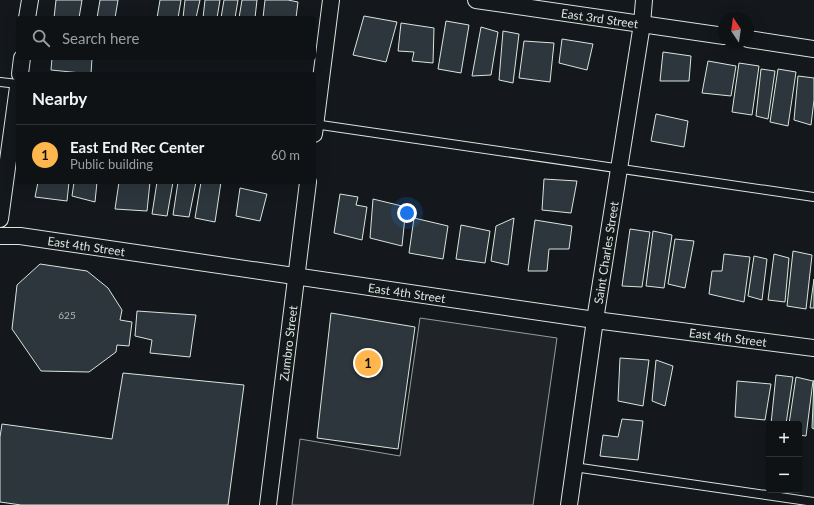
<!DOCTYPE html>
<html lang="en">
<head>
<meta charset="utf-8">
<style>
	:root { --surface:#0f1215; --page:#181b1e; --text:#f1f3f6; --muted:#9b9ea0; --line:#2f3234; --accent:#ffb74d }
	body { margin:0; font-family:Lato,sans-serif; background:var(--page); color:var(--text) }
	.controls { position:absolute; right:12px; bottom:12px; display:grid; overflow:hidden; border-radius:4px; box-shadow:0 4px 16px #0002 }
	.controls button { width:36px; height:36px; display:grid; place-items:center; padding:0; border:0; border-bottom:1px solid var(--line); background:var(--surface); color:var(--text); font:20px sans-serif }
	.compass { position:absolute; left:718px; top:12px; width:36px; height:36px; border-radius:50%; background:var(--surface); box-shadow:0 4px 16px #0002; rotate:347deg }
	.you { position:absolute; left:407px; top:213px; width:14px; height:14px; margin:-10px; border:3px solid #fff; border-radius:50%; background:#1a73e8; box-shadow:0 0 0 6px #1a73e833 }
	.badge { display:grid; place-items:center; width:26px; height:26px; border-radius:50%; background:var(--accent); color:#111; font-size:13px; font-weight:700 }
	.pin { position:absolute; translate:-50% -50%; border:2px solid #fff; box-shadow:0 1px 4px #0006 }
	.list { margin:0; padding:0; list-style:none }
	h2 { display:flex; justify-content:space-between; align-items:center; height:52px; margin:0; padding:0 16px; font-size:17px }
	h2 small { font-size:13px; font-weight:400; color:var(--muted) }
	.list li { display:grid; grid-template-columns:26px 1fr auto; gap:12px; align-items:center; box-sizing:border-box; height:60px; padding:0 16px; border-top:1px solid var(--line) }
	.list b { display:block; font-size:15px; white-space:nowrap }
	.list p { margin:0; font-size:13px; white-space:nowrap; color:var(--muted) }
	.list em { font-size:13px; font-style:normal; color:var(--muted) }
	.icon { flex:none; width:22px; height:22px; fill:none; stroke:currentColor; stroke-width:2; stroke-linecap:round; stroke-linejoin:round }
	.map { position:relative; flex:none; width:814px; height:505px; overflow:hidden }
	.search { position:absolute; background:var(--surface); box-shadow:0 4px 16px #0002; left:16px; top:16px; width:300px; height:44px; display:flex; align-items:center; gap:10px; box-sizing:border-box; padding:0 14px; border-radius:4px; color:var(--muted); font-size:15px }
	.panel { position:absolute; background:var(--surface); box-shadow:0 4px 16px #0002; left:16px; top:72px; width:300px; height:112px; border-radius:4px }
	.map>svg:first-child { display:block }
	.green { fill:#202428; stroke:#939e99 }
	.building { fill:#2c363c; stroke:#d8e6dc }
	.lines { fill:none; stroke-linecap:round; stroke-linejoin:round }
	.service-casing { stroke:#d8e6dc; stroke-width:10 }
	.minor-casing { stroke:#d8e6dc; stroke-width:18 }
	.service { stroke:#14181c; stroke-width:8 }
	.minor { stroke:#14181c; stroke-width:16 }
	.labels { text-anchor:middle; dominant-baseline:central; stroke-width:3; stroke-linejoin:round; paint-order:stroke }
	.number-label { font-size:10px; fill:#adbab4 }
	.street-label { font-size:12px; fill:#d8e6dc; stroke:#14181c }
</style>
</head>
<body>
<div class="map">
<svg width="814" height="505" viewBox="0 0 814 505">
	<rect width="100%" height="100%" fill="#14181c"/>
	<!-- green -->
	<path class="green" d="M420 318 557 338 533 505H292L300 439 400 456Z"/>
	<!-- building -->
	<path class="building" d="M56 0H82L79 18H54Z
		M100 0H118L115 18H97Z
		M160 0H181L178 18H157Z
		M185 0H200L196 18H183Z
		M205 0H220L217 18H203Z
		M224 0H238L235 18H221Z
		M242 0H257L255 18H239Z
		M265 0H288L298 2 296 18H263Z
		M364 16 397 22 386 62 353 55Z
		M446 21 469 25 461 73 438 69Z
		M401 23 434 28 433 63 412 61 414 52 398 51Z
		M481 27 498 32 491 75 472 76Z
		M503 31 519 34 513 83 499 80Z
		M562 39 593 44 587 70 559 63Z
		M524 41 554 43 550 82 519 78Z
		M663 52 691 56 689 81H660Z
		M52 58H92L91 74 51 70Z
		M708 61 736 66 731 96 702 93Z
		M739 63 759 66 752 115 732 112Z
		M761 69 775 71 768 119 756 116Z
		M778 69 796 72 788 126 770 122Z
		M798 76 814 78V100L811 125 794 120Z
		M656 114 688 121 684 147 651 141Z
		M544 179 577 181 571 213 542 210Z
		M38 182H69L67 201 35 197Z
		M74 182H97L95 202 72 196Z
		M119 182H150L147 211 115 209Z
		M157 182H173L167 216 152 214Z
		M178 182H196L189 217 173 215Z
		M201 182H221L215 222 195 218Z
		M240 188 267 194 260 221 236 216Z
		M340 194 358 197 356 205 367 207 362 240 334 233Z
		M373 199 406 207 402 246 370 238Z
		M414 218 448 226 443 259 409 253Z
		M514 218 508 265 491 261 496 226Z
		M535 220 572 226 569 249H549L547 271H528Z
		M461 225 490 231 485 263 456 259Z
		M630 229 650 232 642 287 622 286Z
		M653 231 672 235 664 288 646 286Z
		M675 239 694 241 685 288 668 284Z
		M793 251 812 255 806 309 787 306Z
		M724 254 750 257 744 302 709 294 712 271H722Z
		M774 254 789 258 785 302 768 300Z
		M754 256 767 259 762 300 748 296Z
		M40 264 87 271 108 288 122 310 120 320 132 322 129 346 117 345 116 352 89 372 41 371 12 329 17 285Z
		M814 279V308H810Z
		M137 311 196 315 190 357 150 353 152 340 135 336Z
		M331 313 415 327 398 449 317 438Z
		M620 358 649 360 643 406 618 401Z
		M656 360 673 366 665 406 652 401Z
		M123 373 244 385 228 505H21L0 502V437L2 424 112 439Z
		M776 375 793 377 786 424H771Z
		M796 377 813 381 806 436 799 435V424H789Z
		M814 380V429L812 428Z
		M737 381 771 384 765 420 735 417Z
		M622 419 643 421 638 460 600 456 603 435 618 437Z"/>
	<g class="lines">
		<!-- service casing -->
		<g class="service-casing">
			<path id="service" d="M0 82 18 84
				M314 124 814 197
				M574 467 814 502"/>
		</g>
		<!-- minor casing -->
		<g class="minor-casing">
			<g id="minor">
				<path id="s1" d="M476 0 724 36"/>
				<path d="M27 18 30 0"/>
				<path d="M748 39 814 49"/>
				<path d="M20 74 22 58"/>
				<path d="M314 134 331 0"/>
				<path d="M0 219 18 87"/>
				<path id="s2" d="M0 236H20L595 320 814 348"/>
				<path id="s3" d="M268 505 308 182"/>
				<path id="s4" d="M569 505 595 320 642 24 644 0"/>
			</g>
		</g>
		<!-- service -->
		<use href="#service" class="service"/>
		<!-- minor -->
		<use href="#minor" class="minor"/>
	</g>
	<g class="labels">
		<!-- number labels -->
		<g class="number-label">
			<text x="67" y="315">625</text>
		</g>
		<!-- street labels -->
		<g class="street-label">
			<text stroke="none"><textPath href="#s1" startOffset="125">East 3rd Street</textPath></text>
			<text stroke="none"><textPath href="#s2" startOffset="87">East 4th Street</textPath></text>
			<text stroke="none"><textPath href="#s4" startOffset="255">Saint Charles Street</textPath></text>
			<text stroke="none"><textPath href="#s2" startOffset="411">East 4th Street</textPath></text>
			<text stroke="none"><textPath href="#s2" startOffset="735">East 4th Street</textPath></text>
			<text stroke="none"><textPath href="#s3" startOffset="163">Zumbro Street</textPath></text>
		</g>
	</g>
</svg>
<div class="controls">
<button>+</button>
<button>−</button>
</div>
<svg class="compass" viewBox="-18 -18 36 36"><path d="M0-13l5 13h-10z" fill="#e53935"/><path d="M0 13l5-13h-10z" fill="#9b9ea0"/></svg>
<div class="you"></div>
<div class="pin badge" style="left:368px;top:363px">1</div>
<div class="search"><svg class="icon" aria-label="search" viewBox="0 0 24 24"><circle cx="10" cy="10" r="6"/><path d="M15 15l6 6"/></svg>Search here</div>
<section class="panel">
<h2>Nearby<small></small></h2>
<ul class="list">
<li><span class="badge">1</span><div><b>East End Rec Center</b><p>Public building</p></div><em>60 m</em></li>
</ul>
</section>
</div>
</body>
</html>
